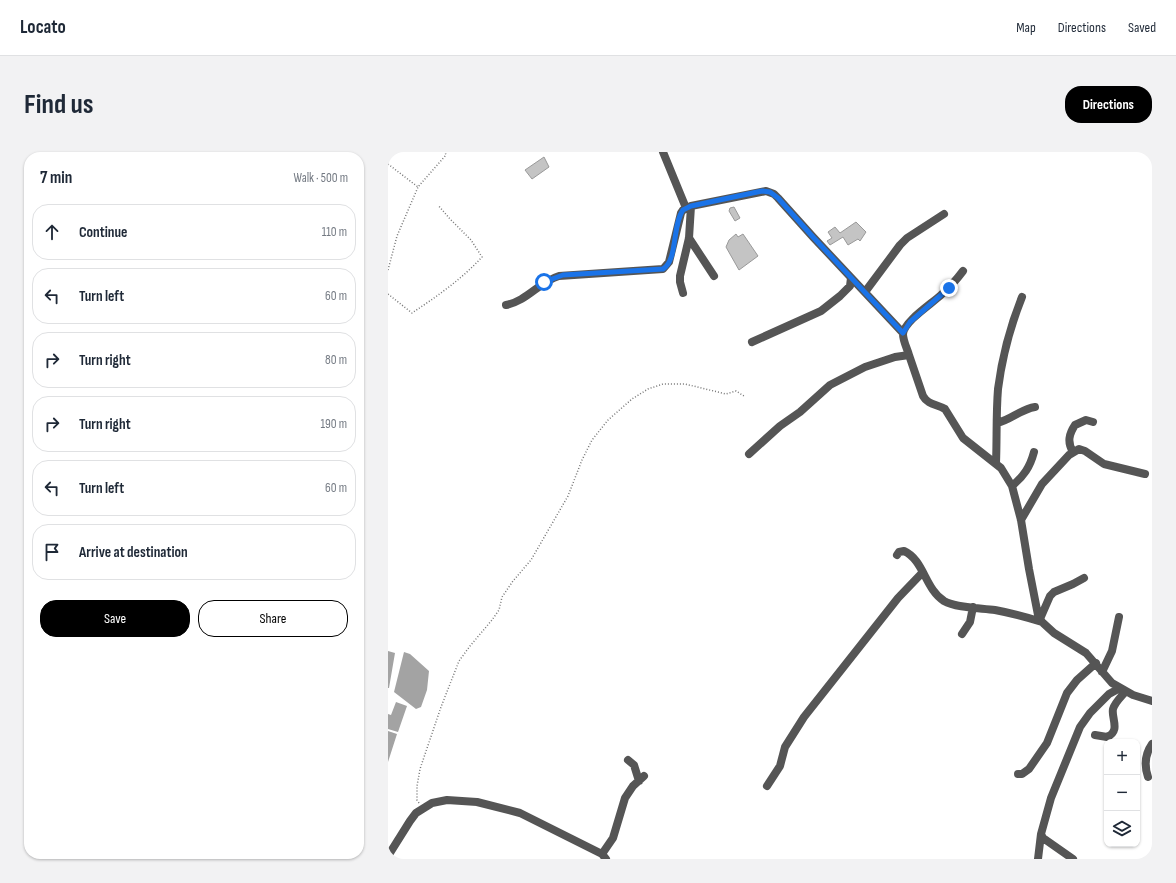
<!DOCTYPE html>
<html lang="en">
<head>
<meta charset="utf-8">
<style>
	:root { --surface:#fff; --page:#f2f2f3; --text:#1f2937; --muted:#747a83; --line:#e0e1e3; --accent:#000 }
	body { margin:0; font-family:"Sofia Sans Condensed",sans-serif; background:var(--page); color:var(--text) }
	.controls { position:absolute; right:12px; bottom:12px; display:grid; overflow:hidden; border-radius:8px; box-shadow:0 1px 3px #0004 }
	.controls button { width:36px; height:36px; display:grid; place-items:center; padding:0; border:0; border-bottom:1px solid var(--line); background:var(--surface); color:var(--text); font:20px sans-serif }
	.stop { position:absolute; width:12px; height:12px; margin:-9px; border:3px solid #1a73e8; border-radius:50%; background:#fff }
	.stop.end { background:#1a73e8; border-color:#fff; box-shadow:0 1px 4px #0008 }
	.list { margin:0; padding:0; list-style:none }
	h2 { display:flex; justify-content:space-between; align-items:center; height:52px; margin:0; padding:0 16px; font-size:17px }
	h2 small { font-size:13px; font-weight:400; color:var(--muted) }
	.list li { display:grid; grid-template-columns:26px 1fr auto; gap:12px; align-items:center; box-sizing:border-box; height:56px; margin:0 8px 8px; padding:0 8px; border:1px solid var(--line); border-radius:16px }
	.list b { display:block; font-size:15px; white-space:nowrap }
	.list em { font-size:13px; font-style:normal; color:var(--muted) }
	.actions { display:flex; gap:8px; padding:12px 16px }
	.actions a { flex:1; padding:9px 0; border:1px solid var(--accent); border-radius:16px; text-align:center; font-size:14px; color:var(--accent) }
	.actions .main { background:var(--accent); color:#fff }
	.icon { flex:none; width:22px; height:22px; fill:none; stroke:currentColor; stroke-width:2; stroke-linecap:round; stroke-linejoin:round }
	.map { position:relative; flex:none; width:764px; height:707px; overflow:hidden; border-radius:16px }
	header { display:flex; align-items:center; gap:24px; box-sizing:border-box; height:56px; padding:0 20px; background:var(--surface); border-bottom:1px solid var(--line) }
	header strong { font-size:19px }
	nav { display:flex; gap:22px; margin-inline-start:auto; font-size:14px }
	.intro { display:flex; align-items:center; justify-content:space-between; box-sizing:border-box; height:96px; padding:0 24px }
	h1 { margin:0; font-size:28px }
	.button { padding:10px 18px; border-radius:16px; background:var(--accent); color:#fff; font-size:14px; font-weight:700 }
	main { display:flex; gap:24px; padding:0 24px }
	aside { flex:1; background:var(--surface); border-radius:16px; box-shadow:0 1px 3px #0004 }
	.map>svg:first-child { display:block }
	.water { fill:#a3a3a3 }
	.building { fill:#c4c4c4; stroke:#999 }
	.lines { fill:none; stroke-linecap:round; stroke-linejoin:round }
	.path { stroke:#777; stroke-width:1.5; stroke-dasharray:1 2; stroke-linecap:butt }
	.minor { stroke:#555; stroke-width:8 }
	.route { stroke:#1a73e8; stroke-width:5 }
</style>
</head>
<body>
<header>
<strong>Locato</strong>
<nav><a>Map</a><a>Directions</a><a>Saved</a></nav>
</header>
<div class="intro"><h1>Find us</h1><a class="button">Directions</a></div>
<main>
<aside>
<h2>7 min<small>Walk · 500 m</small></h2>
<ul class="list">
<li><svg class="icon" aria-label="ahead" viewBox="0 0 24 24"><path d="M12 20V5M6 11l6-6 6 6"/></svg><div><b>Continue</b></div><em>110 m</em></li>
<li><svg class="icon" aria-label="left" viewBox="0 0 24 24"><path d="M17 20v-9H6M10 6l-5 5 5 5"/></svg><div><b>Turn left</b></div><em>60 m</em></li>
<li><svg class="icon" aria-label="right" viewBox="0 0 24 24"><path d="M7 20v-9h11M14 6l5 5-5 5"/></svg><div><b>Turn right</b></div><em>80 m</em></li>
<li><svg class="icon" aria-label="right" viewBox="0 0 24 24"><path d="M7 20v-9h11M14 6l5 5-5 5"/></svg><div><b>Turn right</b></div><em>190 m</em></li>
<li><svg class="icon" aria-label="left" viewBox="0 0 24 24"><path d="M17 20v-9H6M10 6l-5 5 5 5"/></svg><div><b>Turn left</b></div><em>60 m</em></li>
<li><svg class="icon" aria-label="arrive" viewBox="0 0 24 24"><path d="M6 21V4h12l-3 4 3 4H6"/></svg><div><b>Arrive at destination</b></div></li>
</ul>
<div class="actions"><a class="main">Save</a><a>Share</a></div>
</aside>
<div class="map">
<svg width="764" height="707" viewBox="0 0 764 707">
	<rect width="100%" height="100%" fill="#fff"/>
	<!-- water -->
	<path class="water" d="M0 499 7 501 1 536H0Z
		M16 500 22 502 41 519 39 538 33 555 28 557 6 540Z
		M8 550 19 554 10 580 0 577V562L3 563Z
		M0 579 9 582 0 610Z"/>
	<!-- building -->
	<path class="building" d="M156 5 161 15 144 27 137 18Z
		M346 55 352 66 347 69 341 59 342 56Z
		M468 70 478 80 472 89 470 87 460 93 455 85 442 93 439 89 444 86 440 80 447 75 452 81Z
		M348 82 350 85 355 82 370 104 351 118 338 95 341 88Z"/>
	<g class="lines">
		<!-- path -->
		<path class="path" d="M0 12 30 35 58 3 57 0
			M0 118 9 84 30 35
			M0 142 24 161C48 145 74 127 94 105L83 88 62 67 50 53
			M31 651 29 648V634L32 617 53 555 71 509 82 494 104 468 111 458 114 445 125 429 143 408 180 344 194 308 204 288 220 268 244 247 260 237 275 232H297L338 242 348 239 356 244"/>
		<!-- minor -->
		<path class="minor" d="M275 0 298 56
			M301 86 326 124
			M477 140 512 93 519 86 556 62
			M295 141 292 130V124L301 86 303 54
			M118 153C139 149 151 130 171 124L275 117 281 110 293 61 295 58 303 54 378 39 386 42 390 46 425 85 515 181
			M364 190 433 159 452 144 462 134 463 126
			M521 203C519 196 515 189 515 182 516 169 545 151 554 142 562 135 569 127 575 119
			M609 271C623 268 633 257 647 255
			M685 300C679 290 681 282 687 273L698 268 705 270
			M361 302 392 274 412 260 442 233 477 215 507 205 521 203 535 244C540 253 549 252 557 257L575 286 613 316 624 334 633 368 641 417 650 463 654 470 666 481 698 501 724 531 745 543 764 549
			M608 311C609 287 608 262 610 237 614 206 622 175 634 145
			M624 334C636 324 642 315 646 300
			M633 368 654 332 681 303 691 297 697 299 716 312 757 322
			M509 403 511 400 516 399C536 408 537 437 556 449 568 456 592 456 607 458 623 461 638 465 654 470
			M652 467 662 444 666 440 685 432 696 426
			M574 482 582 470 585 455
			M714 520 724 499 731 465
			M707 583 719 585C733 579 723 566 725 557 727 550 734 544 738 539
			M240 608 246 613 251 629
			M630 622H634L641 617 659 591 679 541 689 528 708 511
			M760 625C756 613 757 602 764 592
			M379 634 392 614 397 595 416 565 510 446 534 421
			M214 702 225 686 237 646 245 634 256 624
			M0 704 22 669 28 661 44 651 59 648 89 650 132 661 214 702 218 707
			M650 707 653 682
			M685 707 655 686 653 682 663 646 692 575 702 561 721 542 732 536"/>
	</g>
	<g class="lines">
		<!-- route -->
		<path class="route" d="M156 130 175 123 275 117C290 108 284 73 295 58L303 54 374 39 382 40 390 46 425 85 515 181 522 170 561 136"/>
	</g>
</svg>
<div class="controls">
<button>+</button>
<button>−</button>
<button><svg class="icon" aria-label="layers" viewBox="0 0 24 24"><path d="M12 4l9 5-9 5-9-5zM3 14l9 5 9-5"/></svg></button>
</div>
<div class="stop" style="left:156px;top:130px"></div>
<div class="stop end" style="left:561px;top:136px"></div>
</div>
</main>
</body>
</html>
